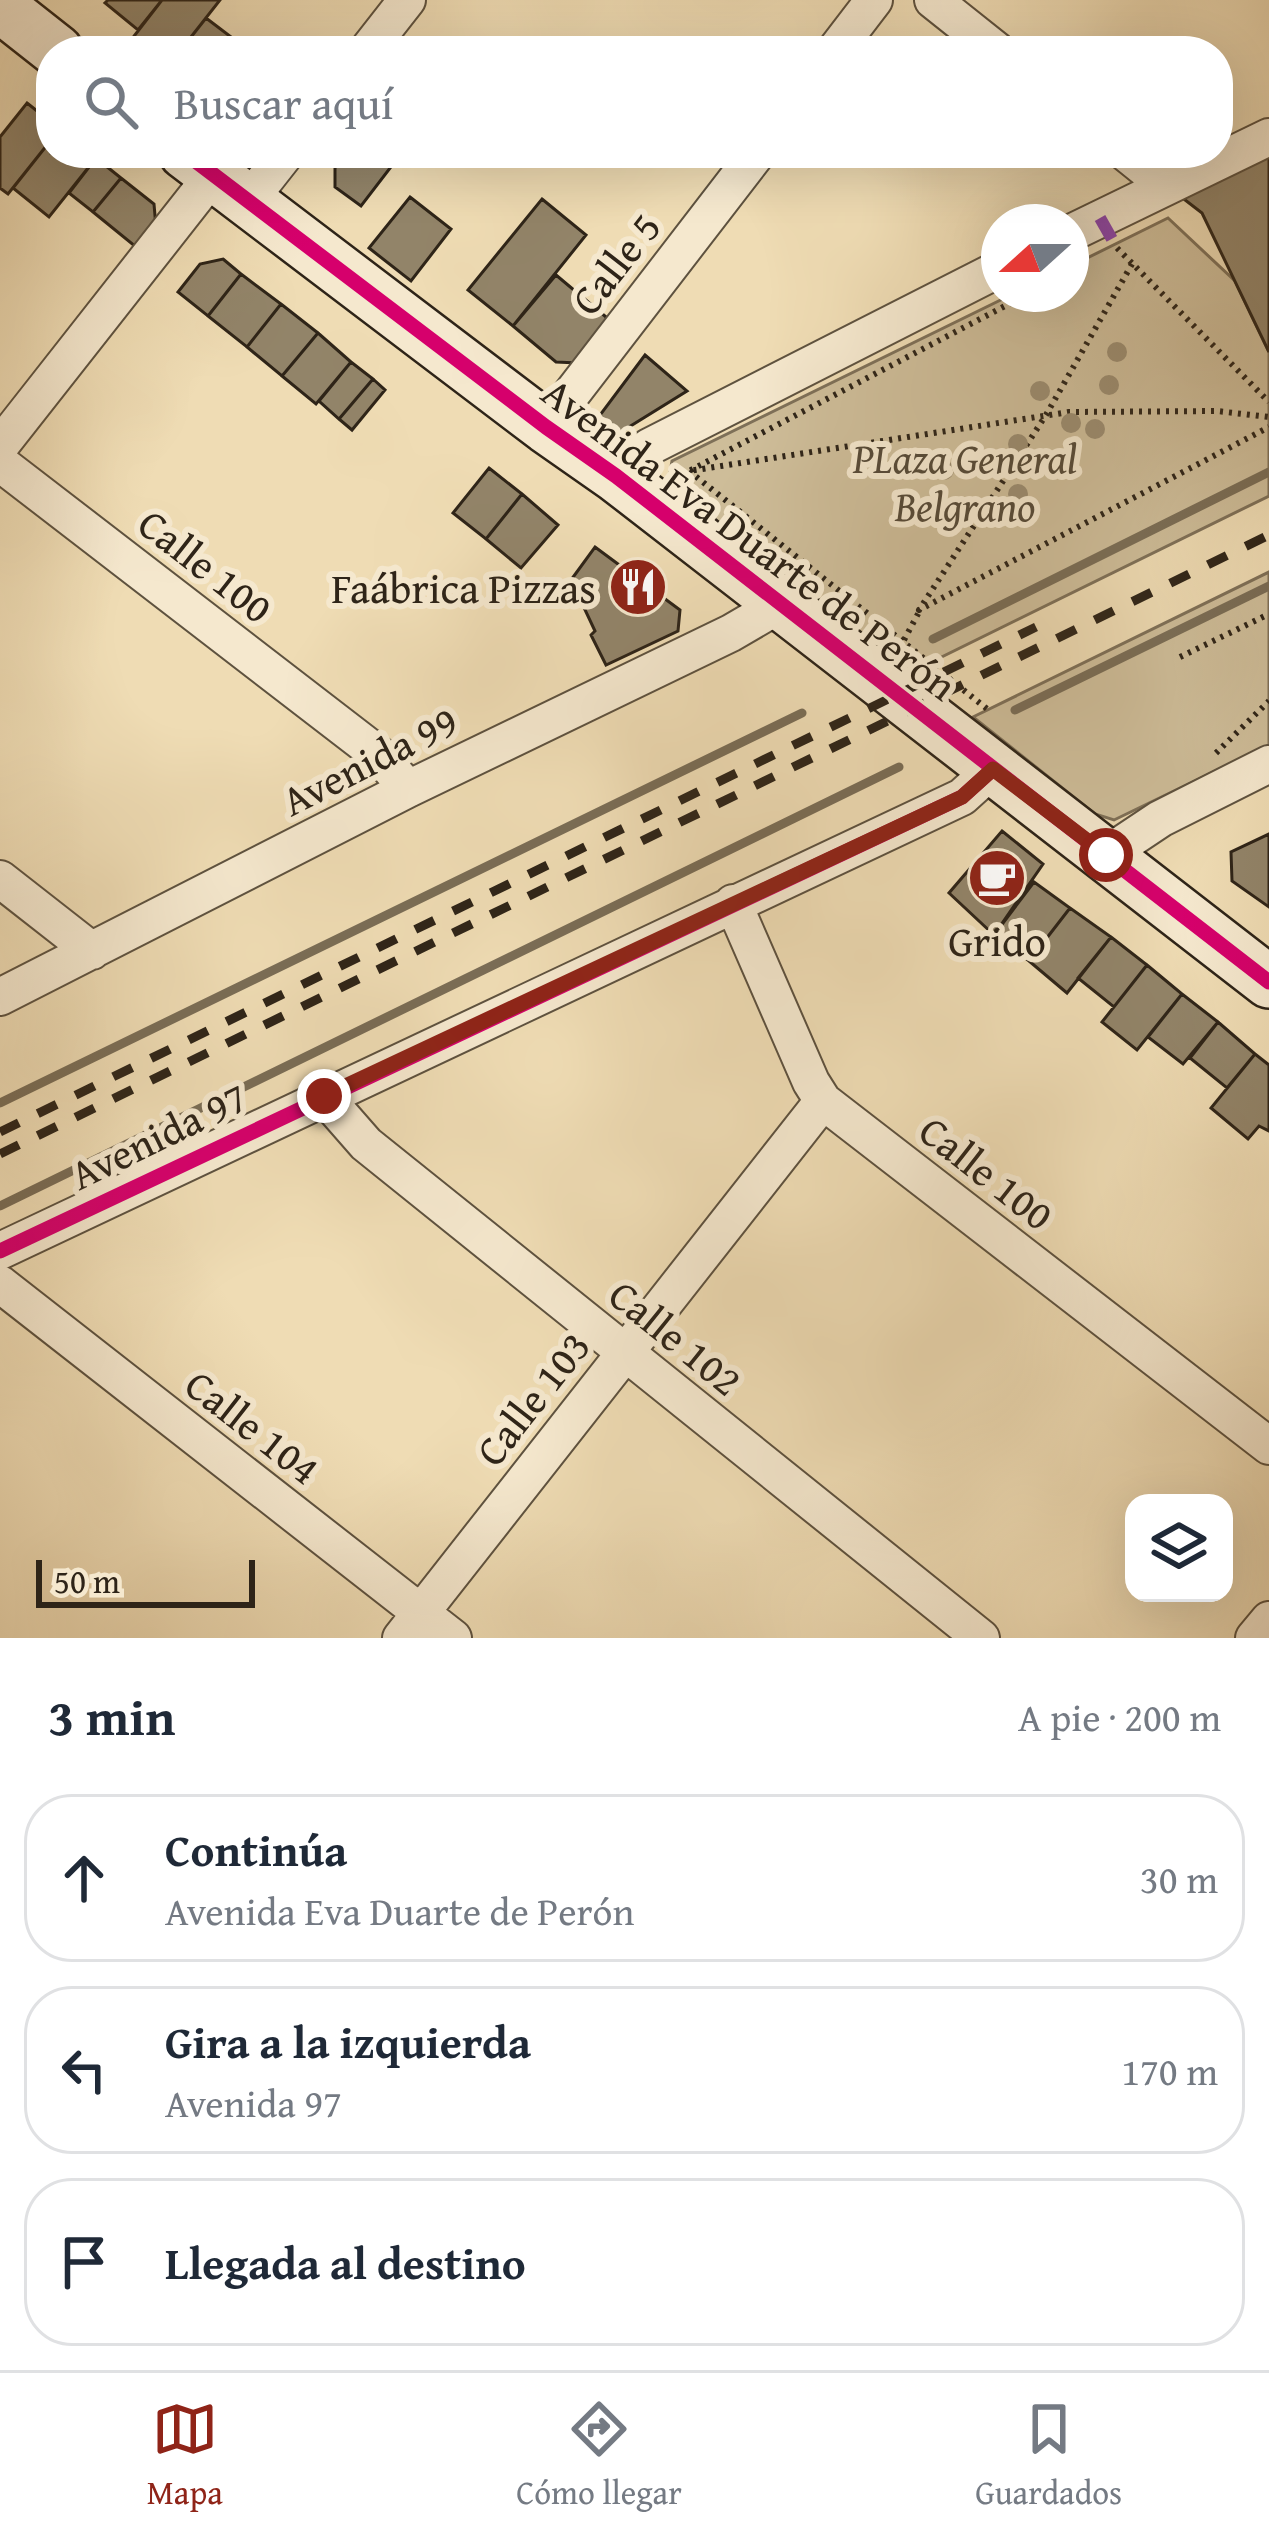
<!DOCTYPE html>
<html lang="es">
<head>
<meta charset="utf-8">
<style>
	:root { --surface:#fff; --page:#f6f6f7; --text:#1f2937; --muted:#747a83; --line:#e0e1e3; --accent:#8f2418 }
	body { margin:0; font-family:"Gentium Book Plus",serif; background:var(--page); color:var(--text) }
	.controls { position:absolute; right:36px; bottom:36px; display:grid; overflow:hidden; border-radius:24px; box-shadow:0 12px 48px #0002 }
	.controls button { width:108px; height:108px; display:grid; place-items:center; padding:0; border:0; border-bottom:3px solid var(--line); background:var(--surface); color:var(--text); font:60px sans-serif }
	.compass { position:absolute; left:981px; top:204px; width:108px; height:108px; border-radius:50%; background:var(--surface); box-shadow:0 12px 48px #0002; rotate:249deg }
	.scale { position:absolute; left:36px; bottom:30px; width:219px; box-sizing:border-box; padding-left:12px; border:6px solid #2e2418; border-top:0; font-size:33px; line-height:42px; white-space:nowrap; color:#2e2418; -webkit-text-stroke:9px #f5e8ce; paint-order:stroke }
	.stop { position:absolute; width:36px; height:36px; margin:-27px; border:9px solid #8f2418; border-radius:50%; background:#fff }
	.stop.end { background:#8f2418; border-color:#fff; box-shadow:0 3px 12px #0008 }
	.list { margin:0; padding:0; list-style:none }
	h2 { display:flex; justify-content:space-between; align-items:center; height:156px; margin:0; padding:0 48px; font-size:51px }
	h2 small { font-size:39px; font-weight:400; color:var(--muted) }
	.list li { display:grid; grid-template-columns:78px 1fr auto; gap:36px; align-items:center; box-sizing:border-box; height:168px; margin:0 24px 24px; padding:0 24px; border:3px solid var(--line); border-radius:48px }
	.list b { display:block; font-size:45px; white-space:nowrap }
	.list p { margin:0; font-size:39px; white-space:nowrap; color:var(--muted) }
	.list em { font-size:39px; font-style:normal; color:var(--muted) }
	.icon { flex:none; width:66px; height:66px; fill:none; stroke:currentColor; stroke-width:2; stroke-linecap:round; stroke-linejoin:round }
	.map { position:relative; flex:none; width:1269px; height:1638px; overflow:hidden }
	.search { position:absolute; background:var(--surface); box-shadow:0 12px 48px #0002; left:36px; right:36px; top:36px; height:132px; display:flex; align-items:center; gap:30px; box-sizing:border-box; padding:0 42px; border-radius:48px; color:var(--muted); font-size:45px }
	.sheet { height:732px; background:var(--surface) }
	nav { display:flex; justify-content:space-around; align-items:center; box-sizing:border-box; height:168px; border-top:3px solid var(--line); background:var(--surface); font-size:33px; color:var(--muted) }
	nav a { display:grid; justify-items:center; gap:6px }
	nav .on { color:var(--accent) }
	.map>svg:first-child { display:block }
	.green { fill:#cebd99; stroke:#7e7058; stroke-width:3 }
	.lines { fill:none; stroke-linecap:round; stroke-linejoin:round }
	.stream { stroke:#7a6d56; stroke-width:9 }
	.building { fill:#928469; stroke:#2e2418; stroke-width:3 }
	.street-casing { stroke:#5e523f; stroke-width:40 }
	.secondary-casing { stroke:#2e2418; stroke-width:56 }
	.path { stroke:#2e2418; stroke-width:6; stroke-dasharray:3 6; stroke-linecap:butt }
	.street { stroke:#f5e8ce; stroke-width:36 }
	.secondary { stroke:#f5e8ce; stroke-width:51 }
	.rail { stroke:#2e2418; stroke-width:9; stroke-dasharray:21 21; stroke-linecap:butt }
	.quiet { stroke:#8e44ad; stroke-width:12; stroke-dasharray:24 12; stroke-linecap:butt }
	.cycleway-casing { stroke:#f5e8ce; stroke-width:22 }
	.cycleway { stroke:#d6006c; stroke-width:15 }
	.tree { fill:#9b8c70 }
	.route { stroke:#8f2418; stroke-width:15 }
	.labels { text-anchor:middle; dominant-baseline:central; stroke-width:12; stroke-linejoin:round; paint-order:stroke }
	.street-label { font-size:42px; fill:#2e2418; stroke:#f5e8ce }
	.park-label { font-size:42px; font-style:italic; fill:#564a38; stroke:#f5e8ce }
	.poi-label { font-size:42px; fill:#2e2418; stroke:#f5e8ce; text-anchor:end }
</style>
</head>
<body>
<div class="map">
<svg width="1269" height="1638" viewBox="0 0 1269 1638">
	<rect width="100%" height="100%" fill="#efdcb4"/>
	<filter id="stains"><feTurbulence type="fractalNoise" baseFrequency=".00167" numOctaves="4"/><feColorMatrix values="0 0 0 0 .2 0 0 0 0 .09 0 0 0 0 .02 0 0 0 .5 -.17"/></filter>
	<radialGradient id="worn" r=".72"><stop offset=".6" stop-color="#630" stop-opacity="0"/><stop offset="1" stop-color="#630" stop-opacity=".3"/></radialGradient>
	<!-- green -->
	<path class="green" d="M1168 218 1235 281 1269 352V496L907 674 667 489 672 461 1013 294H1071V266Z
		M1269 572V745L1114 820 1095 814 973 717Z"/>
	<g class="lines">
		<!-- stream -->
		<path class="stream" d="M933 639 1269 472
			M1015 710 1269 586
			M0 1103 802 713
			M0 1206 899 767"/>
	</g>
	<!-- building -->
	<path class="building" d="M108 0H162L138 30 105 3Z
		M162 0H220L180 51H145L131 40Z
		M206 18 239 43 233 51H180Z
		M27 103 51 122V140L8 194 0 188V137Z
		M1269 137V352L1202 213 1167 186Z
		M51 140V153H90L96 158 49 217 13 188Z
		M347 153H389L397 159 361 206 335 187V168Z
		M96 158 121 178 93 212 69 193Z
		M121 178 154 204 156 227 136 247 93 212Z
		M410 197 451 229 411 281 369 248Z
		M542 199 586 235 513 326 468 290Z
		M223 259 241 274 208 316 178 292 200 264Z
		M241 274 281 304 247 347 208 316Z
		M556 275 612 322 578 363 556 362 513 326Z
		M281 304 318 333 282 376 247 347Z
		M318 333 351 362 316 404 282 376Z
		M645 355 687 391 616 435 594 436 597 419Z
		M351 362 373 379 339 419 319 401Z
		M373 379 385 390 352 430 339 419Z
		M489 468 522 494 486 539 453 513Z
		M522 494 558 525 521 568 486 539Z
		M595 547 680 610 678 631 606 665 591 635 595 631 571 580Z
		M1002 831 1043 864 994 935 949 893Z
		M1269 834V907L1232 881 1231 852Z
		M1034 882 1070 908 1029 961 994 935Z
		M1070 908 1111 937 1067 993 1029 961Z
		M1111 937 1147 965 1114 1007 1078 978Z
		M1147 965 1182 994 1137 1050 1102 1022Z
		M1182 994 1218 1022 1183 1064 1148 1037Z
		M1218 1022 1255 1054 1227 1088 1190 1058Z
		M1255 1054 1269 1065V1131L1259 1126 1248 1139 1211 1108Z"/>
	<g class="lines">
		<!-- street casing -->
		<g class="street-casing">
			<path id="street" d="M933 0 997 51
				M367 51 407 0
				M835 51 874 0
				M1126 153 1167 186
				M249 200 286 153
				M1071 233 1269 137
				M546 427 757 153
				M0 446 213 175
				M0 463 379 755 408 789
				M616 476 649 447 999 269
				M1106 855 1160 819 1269 764
				M0 879 92 951
				M733 903 811 1082 823 1101 1269 1446
				M0 997 408 789 731 633 779 605
				M324 1096 366 1144 981 1638
				M0 1251 962 797 993 769
				M0 1284 453 1638
				M401 1638 823 1101
				M1254 1638 1269 1620"/>
		</g>
		<!-- secondary casing -->
		<g class="secondary-casing">
			<path id="secondary" d="M0 6 57 51
				M185 153 546 427 616 476 1269 982"/>
		</g>
		<!-- path -->
		<path class="path" d="M1117 248 1269 402
			M1132 264 1046 415 919 610 1269 427
			M1028 294 689 471 1069 412 1217 411 1269 417
			M689 471 991 712
			M904 640 919 612
			M1180 657 1269 614
			M1216 753 1269 701"/>
		<!-- street -->
		<use href="#street" class="street"/>
		<!-- secondary -->
		<use href="#secondary" class="secondary"/>
		<!-- rail -->
		<path class="rail" d="M0 1132 1036 627
			M0 1154 1269 535"/>
		<!-- quiet -->
		<path class="quiet" d="M1100 218 1117 248"/>
		<!-- cycleway casing -->
		<g class="cycleway-casing">
			<path id="cycleway" d="M185 153 546 427 616 476 1269 982
				M0 1251 962 797 993 769"/>
		</g>
		<!-- cycleway -->
		<use href="#cycleway" class="cycleway"/>
	</g>
	<!-- trees -->
	<g class="tree">
		<circle cx="1117" cy="352" r="10"/>
		<circle cx="1109" cy="385" r="10"/>
		<circle cx="1040" cy="391" r="10"/>
		<circle cx="1071" cy="423" r="10"/>
		<circle cx="1095" cy="429" r="10"/>
		<circle cx="1018" cy="444" r="10"/>
		<circle cx="944" cy="470" r="10"/>
		<circle cx="1018" cy="494" r="10"/>
	</g>
	<g class="lines">
		<!-- route -->
		<path class="route" d="M324 1096 962 797 993 769 1106 855"/>
	</g>
	<!-- icons -->
	<defs>
		<g id="restaurant-disc" transform="scale(3)"><circle r="9.5" fill="#8f2418" stroke="#f5e8ce"/><path d="M-5-6h1v4h1v-4h1v4h1v-4h1v5L-1.5 .5V6h-2V.5L-5-1ZM5-6V6H3V1.5H1.5Q1.5-4 5-6Z" fill="#fff"/></g>
		<g id="cafe-disc" transform="scale(3)"><circle r="9.5" fill="#8f2418" stroke="#f5e8ce"/><path d="M-5.5-4.5H6V0H3Q3 3.5 0 3.5H-2.5Q-5.5 3.5-5.5 0ZM3-3.2v2h1.7v-2ZM-6 4.5H4V6H-6Z" fill="#fff"/></g>
	</defs>
	<g fill-rule="evenodd">
		<use href="#restaurant-disc" x="638" y="587"/>
		<use href="#cafe-disc" x="997" y="878"/>
	</g>
	<g class="labels">
		<!-- street labels -->
		<g class="street-label">
			<text transform="translate(615 263) rotate(-52)">Calle 5</text>
			<text transform="translate(750 538) rotate(37)">Avenida Eva Duarte de Perón</text>
			<text transform="translate(206 565) rotate(38)">Calle 100</text>
			<text transform="translate(369 760) rotate(-27)">Avenida 99</text>
			<text transform="translate(158 1135) rotate(-26)">Avenida 97</text>
			<text transform="translate(987 1172) rotate(38)">Calle 100</text>
			<text transform="translate(676 1337) rotate(39)">Calle 102</text>
			<text transform="translate(532 1398) rotate(-52)">Calle 103</text>
			<text transform="translate(253 1426) rotate(38)">Calle 104</text>
		</g>
		<!-- park labels -->
		<g class="park-label">
			<text x="965" y="457">PLaza General<tspan x="965" dy="48">Belgrano</tspan></text>
		</g>
		<!-- poi labels -->
		<g class="poi-label">
			<text x="596" y="587">Faábrica Pizzas</text>
			<text x="997" y="940" text-anchor="middle">Grido</text>
		</g>
	</g>
	<rect width="100%" height="100%" filter="url(#stains)"/>
	<rect width="100%" height="100%" fill="url(#worn)"/>
</svg>
<div class="controls">
<button><svg class="icon" aria-label="layers" viewBox="0 0 24 24"><path d="M12 4l9 5-9 5-9-5zM3 14l9 5 9-5"/></svg></button>
</div>
<svg class="compass" viewBox="-18 -18 36 36"><path d="M0-13l5 13h-10z" fill="#e53935"/><path d="M0 13l5-13h-10z" fill="#747a83"/></svg>
<div class="scale">50 m</div>
<div class="stop" style="left:1106px;top:855px"></div>
<div class="stop end" style="left:324px;top:1096px"></div>
<div class="search"><svg class="icon" aria-label="search" viewBox="0 0 24 24"><circle cx="10" cy="10" r="6"/><path d="M15 15l6 6"/></svg>Buscar aquí</div>
</div>
<section class="sheet">
<h2>3 min<small>A pie · 200 m</small></h2>
<ul class="list">
<li><svg class="icon" aria-label="ahead" viewBox="0 0 24 24"><path d="M12 20V5M6 11l6-6 6 6"/></svg><div><b>Continúa</b><p>Avenida Eva Duarte de Perón</p></div><em>30 m</em></li>
<li><svg class="icon" aria-label="left" viewBox="0 0 24 24"><path d="M17 20v-9H6M10 6l-5 5 5 5"/></svg><div><b>Gira a la izquierda</b><p>Avenida 97</p></div><em>170 m</em></li>
<li><svg class="icon" aria-label="arrive" viewBox="0 0 24 24"><path d="M6 21V4h12l-3 4 3 4H6"/></svg><div><b>Llegada al destino</b></div></li>
</ul>
</section>
<nav>
<a class="on"><svg class="icon" aria-label="map" viewBox="0 0 24 24"><path d="M3 6l6-2 6 2 6-2v14l-6 2-6-2-6 2zM9 4v14M15 6v14"/></svg>Mapa</a>
<a><svg class="icon" aria-label="directions" viewBox="0 0 24 24"><path d="M12 3l9 9-9 9-9-9zM9 14v-3h6M13 9l2 2-2 2"/></svg>Cómo llegar</a>
<a><svg class="icon" aria-label="saved" viewBox="0 0 24 24"><path d="M7 4h10v16l-5-4-5 4z"/></svg>Guardados</a>
</nav>
</body>
</html>
